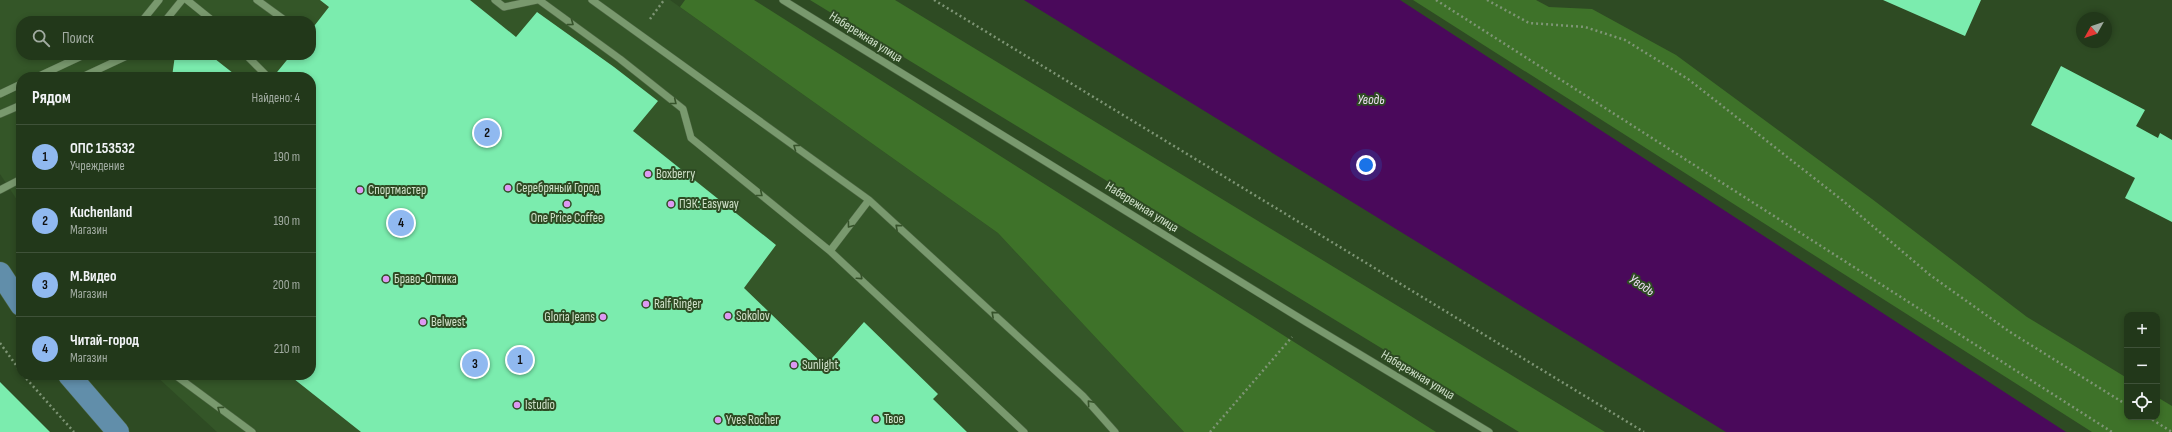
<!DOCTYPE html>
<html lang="ru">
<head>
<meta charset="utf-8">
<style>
	:root { --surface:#22381a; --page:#2e4327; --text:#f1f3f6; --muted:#a2aca2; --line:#3f5239; --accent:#90b9f0 }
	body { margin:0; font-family:"Sofia Sans Condensed",sans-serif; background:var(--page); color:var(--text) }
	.controls { position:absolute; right:12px; bottom:12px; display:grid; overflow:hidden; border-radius:8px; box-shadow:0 2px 6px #0003 }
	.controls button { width:36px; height:36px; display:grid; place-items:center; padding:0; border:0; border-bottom:1px solid var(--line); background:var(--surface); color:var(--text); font:20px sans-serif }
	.compass { position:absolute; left:2076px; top:12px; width:36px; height:36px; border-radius:50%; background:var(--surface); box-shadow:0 2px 6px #0003; rotate:230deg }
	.you { position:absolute; left:1366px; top:165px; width:14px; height:14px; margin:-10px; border:3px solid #fff; border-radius:50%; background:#1a73e8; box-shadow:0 0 0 6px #1a73e833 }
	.badge { display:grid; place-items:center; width:26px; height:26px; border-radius:50%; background:var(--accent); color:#111; font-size:13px; font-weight:700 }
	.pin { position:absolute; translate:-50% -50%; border:2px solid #fff; box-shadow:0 1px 4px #0006 }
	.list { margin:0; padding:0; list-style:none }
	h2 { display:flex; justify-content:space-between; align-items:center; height:52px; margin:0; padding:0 16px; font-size:17px }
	h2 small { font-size:13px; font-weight:400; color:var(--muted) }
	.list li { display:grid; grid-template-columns:26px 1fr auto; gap:12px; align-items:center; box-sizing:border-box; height:64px; padding:0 16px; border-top:1px solid var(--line) }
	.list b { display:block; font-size:15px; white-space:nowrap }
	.list p { margin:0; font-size:13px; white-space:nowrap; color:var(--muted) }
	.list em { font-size:13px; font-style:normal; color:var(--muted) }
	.icon { flex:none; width:22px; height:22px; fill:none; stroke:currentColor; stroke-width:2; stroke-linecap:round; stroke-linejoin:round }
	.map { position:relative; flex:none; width:2172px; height:432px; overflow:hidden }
	.search { position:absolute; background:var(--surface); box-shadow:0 2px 6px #0003; left:16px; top:16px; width:300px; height:44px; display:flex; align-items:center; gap:10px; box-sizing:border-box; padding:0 14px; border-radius:16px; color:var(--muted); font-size:15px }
	.panel { position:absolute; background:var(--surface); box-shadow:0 2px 6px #0003; left:16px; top:72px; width:300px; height:308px; border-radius:16px }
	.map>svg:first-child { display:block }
	.built { fill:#345628; fill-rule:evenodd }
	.green { fill:#3e7229 }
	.water { fill:#4a095b }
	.building { fill:#7becae }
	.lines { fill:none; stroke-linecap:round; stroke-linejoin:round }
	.minor-casing { stroke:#4c6542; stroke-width:8 }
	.major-casing { stroke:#4c6542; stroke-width:23 }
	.path { stroke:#7e9575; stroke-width:2.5; stroke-dasharray:2 3; stroke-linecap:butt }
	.minor { stroke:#79996e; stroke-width:7 }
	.major { stroke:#618eaa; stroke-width:22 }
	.oneway { stroke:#36532a }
	.poi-dot { fill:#dd99f3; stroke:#2e4b23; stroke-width:1.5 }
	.labels { text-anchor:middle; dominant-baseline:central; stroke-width:4; stroke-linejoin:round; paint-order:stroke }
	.street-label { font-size:13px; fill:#d0e1ca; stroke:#2e4b23 }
	.poi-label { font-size:13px; fill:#d0e1ca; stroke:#2e4b23; text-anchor:start }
	.water-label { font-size:14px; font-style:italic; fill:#ebdbf1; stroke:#2e4b23 }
</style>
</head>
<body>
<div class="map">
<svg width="2172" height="432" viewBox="0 0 2172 432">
	<rect width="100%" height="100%" fill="#2e4b23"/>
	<!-- built -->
	<path class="built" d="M0 0H670L998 233 1184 432H217L155 375H311V77H21V206L0 174ZM21 21H311V55H21Z"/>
	<!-- green -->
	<path class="green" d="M685 0H754L1436 432H1184L998 233 680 7Z
		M810 0H895L1605 432H1519Z
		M1413 0H1536L1549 7 1592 9 1676 55 1872 199 2027 317 2127 378V417H2157V397L2172 406V432H2092Z"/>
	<!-- water -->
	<path class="water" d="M1024 0H1400L2066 432H1726Z"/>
	<!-- building -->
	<path class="building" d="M320 0H470L516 37 537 12 614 67 658 101 633 131 776 245 744 288 825 366 864 322 938 394 933 399 967 432H361L289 375H311V77H273L291 55H311V30L329 7Z
		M1883 0H1981L1965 36Z
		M175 55H210L238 77H172Z
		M2061 66 2145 110 2136 126 2158 138 2160 133 2172 140V222L2125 198 2135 178 2031 125Z
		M0 382 50 432H0Z"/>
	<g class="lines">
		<!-- minor casing -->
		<g class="minor-casing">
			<path id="minor" d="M187 0 213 21
				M257 0 286 21
				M495 0 504 7 537 0
				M539 0 620 59 683 109 691 138 830 251 1024 432
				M592 0 869 200 1083 396 1115 432
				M783 0 1306 322 1489 432
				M142 21 159 0
				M165 21 182 0
				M246 55 265 74
				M37 77 84 55
				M82 77 129 55
				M0 94 21 84
				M0 114 21 105
				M0 190 19 180 21 182
				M830 251 869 200
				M175 375 252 432"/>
		</g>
		<!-- major casing -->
		<g class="major-casing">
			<path id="major" d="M0 273 21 305
				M69 375 118 432"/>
		</g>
		<!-- path -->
		<path class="path" d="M934 0 1644 432
			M1436 0 2112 432
			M1487 0 1529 23 1585 27 1625 40 1688 79 1842 200 1930 275 2010 332 2127 405
			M650 19 664 0
			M0 343 21 372
			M23 375 74 432
			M2148 417 2172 432
			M1210 432 1292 337"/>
		<!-- minor -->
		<use href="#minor" class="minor"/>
		<!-- major -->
		<use href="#major" class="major"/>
	</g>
	<!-- one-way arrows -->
	<defs><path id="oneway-chevron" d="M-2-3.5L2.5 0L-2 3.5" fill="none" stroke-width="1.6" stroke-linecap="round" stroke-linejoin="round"/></defs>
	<g class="oneway">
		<use href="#oneway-chevron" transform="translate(571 23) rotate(36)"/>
		<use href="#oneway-chevron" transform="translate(674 102) rotate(39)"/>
		<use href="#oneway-chevron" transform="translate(796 147) rotate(-144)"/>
		<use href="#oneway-chevron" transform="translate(760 194) rotate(39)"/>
		<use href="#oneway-chevron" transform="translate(850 225) rotate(127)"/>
		<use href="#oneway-chevron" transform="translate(898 227) rotate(-138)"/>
		<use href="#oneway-chevron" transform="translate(860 277) rotate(42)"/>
		<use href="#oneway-chevron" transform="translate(994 314) rotate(-138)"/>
		<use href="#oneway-chevron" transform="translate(1090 403) rotate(-131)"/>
		<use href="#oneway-chevron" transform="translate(220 409) rotate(-143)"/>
	</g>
	<!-- markers -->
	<g class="poi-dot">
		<circle cx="648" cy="174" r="4"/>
		<circle cx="508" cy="188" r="4"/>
		<circle cx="360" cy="190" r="4"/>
		<circle cx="567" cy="204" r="4"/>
		<circle cx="671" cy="204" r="4"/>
		<circle cx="386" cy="279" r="4"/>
		<circle cx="646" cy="304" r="4"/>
		<circle cx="728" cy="316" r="4"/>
		<circle cx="603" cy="317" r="4"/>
		<circle cx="423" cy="322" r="4"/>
		<circle cx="794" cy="365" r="4"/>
		<circle cx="517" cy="405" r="4"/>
		<circle cx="876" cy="419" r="4"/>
		<circle cx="718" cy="420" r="4"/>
	</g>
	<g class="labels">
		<!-- street labels -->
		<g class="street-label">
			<text transform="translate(866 37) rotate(32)">Набережная улица</text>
			<text transform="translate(1142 207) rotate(32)">Набережная улица</text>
			<text transform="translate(1418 375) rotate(31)">Набережная улица</text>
		</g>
		<!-- poi labels -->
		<g class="poi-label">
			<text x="656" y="174">Boxberry</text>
			<text x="516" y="188">Серебряный Город</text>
			<text x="368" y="190">Спортмастер</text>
			<text x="679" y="204">ПЭК: Easyway</text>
			<text x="567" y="218" text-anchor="middle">One Price Coffee</text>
			<text x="394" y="279">Браво-Оптика</text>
			<text x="654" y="304">Ralf Ringer</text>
			<text x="736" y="316">Sokolov</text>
			<text x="595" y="317" text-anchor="end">Gloria Jeans</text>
			<text x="431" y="322">Belwest</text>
			<text x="802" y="365">Sunlight</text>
			<text x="525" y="405">Istudio</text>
			<text x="884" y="419">Твое</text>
			<text x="726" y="420">Yves Rocher</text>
		</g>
		<!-- water labels -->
		<g class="water-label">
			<text x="1371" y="99">Уводь</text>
			<text transform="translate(1642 285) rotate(32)">Уводь</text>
		</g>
	</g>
</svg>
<div class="controls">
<button>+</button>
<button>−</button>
<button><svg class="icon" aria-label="locate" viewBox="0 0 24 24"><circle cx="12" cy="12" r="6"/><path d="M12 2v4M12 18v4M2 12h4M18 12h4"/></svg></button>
</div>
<svg class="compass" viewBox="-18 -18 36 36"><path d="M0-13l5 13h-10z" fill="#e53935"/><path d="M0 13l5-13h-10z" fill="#a2aca2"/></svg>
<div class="you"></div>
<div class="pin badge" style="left:520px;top:360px">1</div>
<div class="pin badge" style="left:487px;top:133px">2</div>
<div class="pin badge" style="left:475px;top:364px">3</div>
<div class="pin badge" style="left:401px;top:223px">4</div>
<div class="search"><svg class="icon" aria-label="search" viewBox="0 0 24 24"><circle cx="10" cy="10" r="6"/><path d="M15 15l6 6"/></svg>Поиск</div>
<section class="panel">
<h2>Рядом<small>Найдено: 4</small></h2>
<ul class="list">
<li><span class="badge">1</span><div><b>ОПС 153532</b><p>Учреждение</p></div><em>190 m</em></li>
<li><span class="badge">2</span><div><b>Kuchenland</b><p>Магазин</p></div><em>190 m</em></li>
<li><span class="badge">3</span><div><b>М.Видео</b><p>Магазин</p></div><em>200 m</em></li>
<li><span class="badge">4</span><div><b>Читай-город</b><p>Магазин</p></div><em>210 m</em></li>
</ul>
</section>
</div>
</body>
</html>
